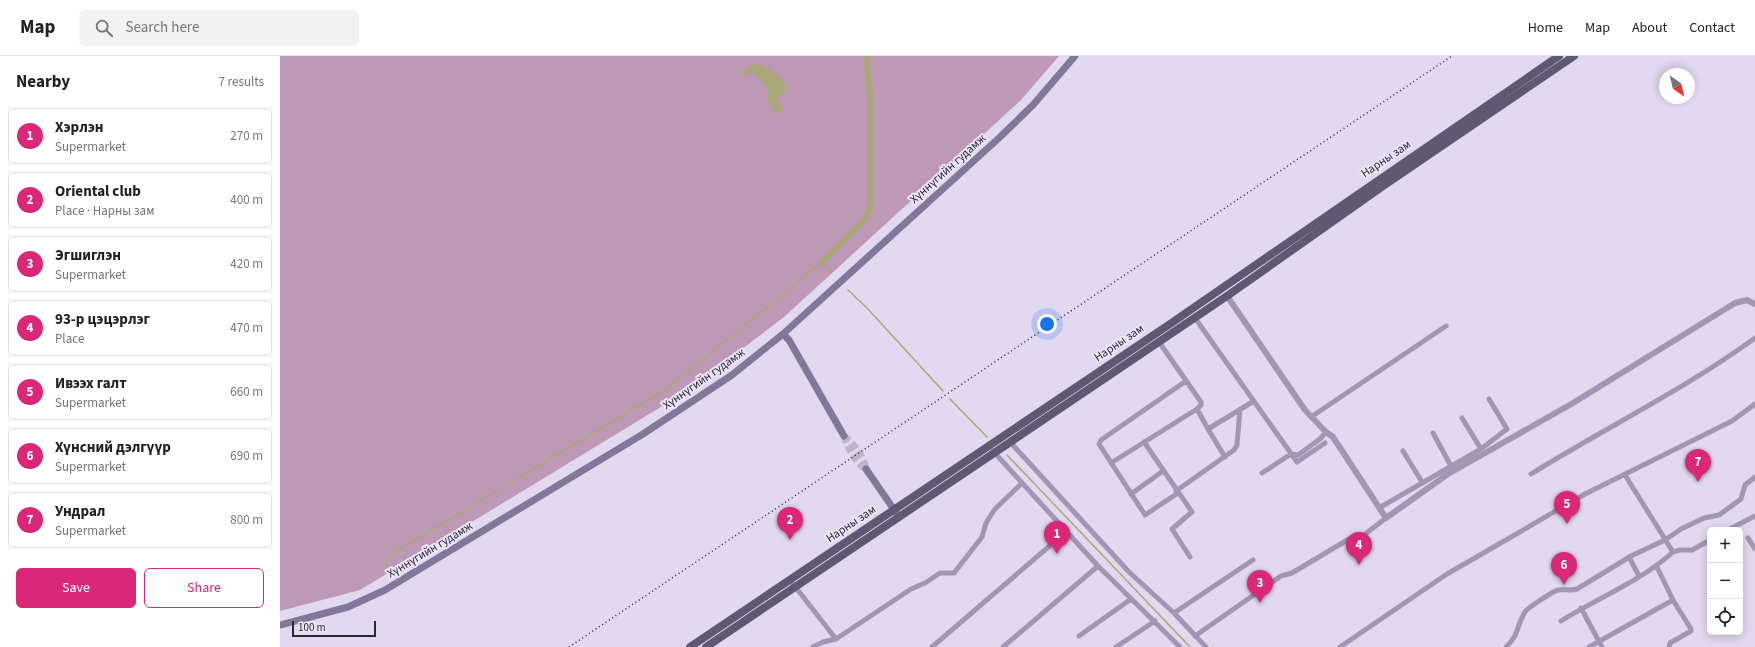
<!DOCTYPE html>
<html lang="en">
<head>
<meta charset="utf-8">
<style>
	:root { --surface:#fff; --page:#f2f2f2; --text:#202124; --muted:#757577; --line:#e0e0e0; --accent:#db2777 }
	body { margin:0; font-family:"Source Sans 3",sans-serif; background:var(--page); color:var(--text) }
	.controls { position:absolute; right:12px; bottom:12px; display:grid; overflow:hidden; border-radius:6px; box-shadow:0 2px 10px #0003 }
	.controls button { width:36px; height:36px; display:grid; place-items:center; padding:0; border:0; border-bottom:1px solid var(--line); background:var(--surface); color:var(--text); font:20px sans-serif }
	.compass { position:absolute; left:1379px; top:12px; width:36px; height:36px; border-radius:50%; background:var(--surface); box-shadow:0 2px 10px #0003; rotate:145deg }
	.scale { position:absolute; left:12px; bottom:10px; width:84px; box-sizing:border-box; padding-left:4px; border:2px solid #282632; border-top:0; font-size:11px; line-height:14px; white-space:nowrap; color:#282632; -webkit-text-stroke:3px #ece4f7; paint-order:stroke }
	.you { position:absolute; left:767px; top:268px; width:14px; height:14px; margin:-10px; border:3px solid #fff; border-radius:50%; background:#1a73e8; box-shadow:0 0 0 6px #1a73e833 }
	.badge { display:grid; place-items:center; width:26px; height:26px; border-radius:50%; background:var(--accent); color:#fff; font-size:13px; font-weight:700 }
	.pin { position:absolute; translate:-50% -33px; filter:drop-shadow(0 1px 2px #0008) }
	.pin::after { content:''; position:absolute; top:21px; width:14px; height:12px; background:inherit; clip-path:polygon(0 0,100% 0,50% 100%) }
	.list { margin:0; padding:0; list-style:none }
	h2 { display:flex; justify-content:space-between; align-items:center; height:52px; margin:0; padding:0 16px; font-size:17px }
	h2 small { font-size:13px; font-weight:400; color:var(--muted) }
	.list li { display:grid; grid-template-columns:26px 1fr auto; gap:12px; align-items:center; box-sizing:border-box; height:56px; margin:0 8px 8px; padding:0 8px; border:1px solid var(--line); border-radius:6px }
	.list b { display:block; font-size:15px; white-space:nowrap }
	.list p { margin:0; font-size:13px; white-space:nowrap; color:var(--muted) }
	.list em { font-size:13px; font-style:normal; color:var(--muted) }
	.actions { display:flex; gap:8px; padding:12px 16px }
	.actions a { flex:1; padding:9px 0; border:1px solid var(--accent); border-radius:6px; text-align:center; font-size:14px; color:var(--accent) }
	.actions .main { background:var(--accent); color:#fff }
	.icon { flex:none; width:22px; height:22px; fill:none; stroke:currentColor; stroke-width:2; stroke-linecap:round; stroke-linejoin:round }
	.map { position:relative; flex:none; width:1475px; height:591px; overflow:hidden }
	header { display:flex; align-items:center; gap:24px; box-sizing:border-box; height:56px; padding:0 20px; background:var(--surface); border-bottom:1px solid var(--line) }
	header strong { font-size:19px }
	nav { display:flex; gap:22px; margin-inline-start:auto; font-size:14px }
	.search { width:280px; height:36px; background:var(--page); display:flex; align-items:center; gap:10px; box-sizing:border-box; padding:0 14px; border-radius:6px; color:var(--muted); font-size:15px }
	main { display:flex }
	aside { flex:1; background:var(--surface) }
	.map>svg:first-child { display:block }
	.green { fill:#bd99b5 }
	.water { fill:#aaa779 }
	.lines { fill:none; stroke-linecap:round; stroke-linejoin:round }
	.stream { stroke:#aaa779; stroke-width:1.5 }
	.canal { stroke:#aaa779; stroke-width:6 }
	.secondary-tunnel { stroke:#bdb4c9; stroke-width:7; stroke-dasharray:7 3.5; stroke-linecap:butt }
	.minor { stroke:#a196b4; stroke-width:5 }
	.tertiary { stroke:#a196b4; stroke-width:6 }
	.secondary { stroke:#807799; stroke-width:7 }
	.primary { stroke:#5e5873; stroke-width:8 }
	.rail { stroke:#282632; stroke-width:1.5; stroke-dasharray:1 3; stroke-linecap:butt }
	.labels { text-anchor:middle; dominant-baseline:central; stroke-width:4; stroke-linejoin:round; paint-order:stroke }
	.street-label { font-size:12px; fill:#282632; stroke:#ece4f7 }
</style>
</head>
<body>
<header>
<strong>Map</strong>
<div class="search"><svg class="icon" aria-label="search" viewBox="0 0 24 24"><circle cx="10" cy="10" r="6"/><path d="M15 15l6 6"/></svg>Search here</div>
<nav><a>Home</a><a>Map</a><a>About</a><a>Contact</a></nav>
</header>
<main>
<aside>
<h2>Nearby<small>7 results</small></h2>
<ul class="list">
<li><span class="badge">1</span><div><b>Хэрлэн</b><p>Supermarket</p></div><em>270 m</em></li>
<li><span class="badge">2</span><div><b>Oriental club</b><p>Place · Нарны зам</p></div><em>400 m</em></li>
<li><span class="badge">3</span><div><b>Эгшиглэн</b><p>Supermarket</p></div><em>420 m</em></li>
<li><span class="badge">4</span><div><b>93-р цэцэрлэг</b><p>Place</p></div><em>470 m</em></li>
<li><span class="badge">5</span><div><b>Ивээх галт</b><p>Supermarket</p></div><em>660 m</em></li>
<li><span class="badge">6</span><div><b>Хүнсний дэлгүүр</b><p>Supermarket</p></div><em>690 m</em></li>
<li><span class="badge">7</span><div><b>Ундрал</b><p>Supermarket</p></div><em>800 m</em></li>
</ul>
<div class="actions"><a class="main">Save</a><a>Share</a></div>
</aside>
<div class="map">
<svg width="1475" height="591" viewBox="0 0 1475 591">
	<rect width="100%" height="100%" fill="#e2d8ef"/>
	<!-- green -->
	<path class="green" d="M0 0H779L741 44 504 261 407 335 80 534 0 555Z"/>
	<!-- water -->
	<path class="water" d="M481 8C491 16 509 21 504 38L497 40V43L502 53 496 58 488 45V32L473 17 470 16 464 19 461 18 462 15 473 9Z"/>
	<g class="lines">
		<!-- stream -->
		<path class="stream" d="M568 234 587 252 663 335
			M670 343 707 381
			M727 399 910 591
			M106 517 107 504 115 496 385 334 542 206 551 217"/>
		<!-- canal -->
		<path class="canal" d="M542 206 583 165 587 160 590 151V39L586 0"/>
		<!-- secondary-tunnel -->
		<path class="secondary-tunnel" d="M564 380C568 391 575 407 586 413
			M564 380C574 388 584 401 586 413"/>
		<!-- minor -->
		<path class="minor" d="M915 262 1017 406 1045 387
			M879 286 921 346V349L917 353 928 373 974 345
			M1031 361 1166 270
			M1182 362 1201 393
			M928 373 945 401
			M1153 377 1171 410
			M730 386 849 516 894 557 926 591
			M864 386 912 456 892 473 910 501
			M713 395 818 510 900 591
			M1123 395 1142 426
			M831 407 917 353
			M982 417 1011 398 1018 399 1040 383 1046 376
			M1251 418C1325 372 1404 334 1475 282
			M896 435 954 394 957 389 960 354
			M898 437 865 459 819 388 821 384 906 325
			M851 438 883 415
			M1099 452 1201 393 1227 373 1209 343
			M1448 474 1475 460
			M1468 482 1475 493
			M1393 496 1400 494H1412L1430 484
			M1349 501 1359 520
			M1377 511 1393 544
			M510 524 556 583 543 586 533 591
			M1301 552 1322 591
			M894 557 973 504
			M1281 565C1318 542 1361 525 1393 496L1345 419
			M799 580 851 543
			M915 580 1001 520 1012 517 1069 483 1084 479 1106 462
			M556 583 631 533 645 527 660 517H674L702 481 706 467 715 453 742 427
			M652 591 787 475
			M723 591 818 510
			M836 591 875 565
			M1060 591 1167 518 1200 499 1305 438 1452 365 1475 348
			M1226 591C1240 578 1236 570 1245 556 1247 552 1274 535 1278 534 1285 533 1290 535 1297 533L1351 500 1385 484 1401 473 1424 462 1439 459 1461 443 1465 429 1475 421
			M1309 591 1393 544 1411 573V575L1390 587 1389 591"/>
		<!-- tertiary -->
		<path class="tertiary" d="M947 240 1025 354 1046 376 1053 381 1106 462 1168 418 1293 347 1455 247 1467 244 1475 248"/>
		<!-- secondary -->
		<path class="secondary" d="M503 278 509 284 564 380
			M586 413 617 458
			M0 569 68 551 105 534 363 378 452 319 503 278 719 82 753 49 795 0"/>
		<!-- primary -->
		<path class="primary" d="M410 591 890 268 1279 0
			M426 591 947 240 1103 130 1294 0"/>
		<!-- rail -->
		<path class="rail" d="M289 591 1172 0"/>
	</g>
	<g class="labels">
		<!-- street labels -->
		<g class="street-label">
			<text transform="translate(1106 103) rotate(-34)">Нарны зам</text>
			<text transform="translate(668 113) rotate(-42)">Хүннүгийн гудамж</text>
			<text transform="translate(839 287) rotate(-34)">Нарны зам</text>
			<text transform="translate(424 323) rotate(-35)">Хүннүгийн гудамж</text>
			<text transform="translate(571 468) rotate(-34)">Нарны зам</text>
			<text transform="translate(150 494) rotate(-31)">Хүннүгийн гудамж</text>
		</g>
	</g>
</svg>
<div class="controls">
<button>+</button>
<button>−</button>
<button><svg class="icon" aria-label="locate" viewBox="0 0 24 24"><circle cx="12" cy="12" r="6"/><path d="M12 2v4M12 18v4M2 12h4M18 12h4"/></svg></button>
</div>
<svg class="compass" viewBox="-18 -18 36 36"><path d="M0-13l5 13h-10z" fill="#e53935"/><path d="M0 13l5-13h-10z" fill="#757577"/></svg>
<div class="scale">100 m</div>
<div class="you"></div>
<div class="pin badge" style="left:777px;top:498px">1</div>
<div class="pin badge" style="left:510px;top:484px">2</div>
<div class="pin badge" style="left:980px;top:547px">3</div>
<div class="pin badge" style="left:1079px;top:509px">4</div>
<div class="pin badge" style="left:1287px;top:468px">5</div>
<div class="pin badge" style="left:1284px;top:529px">6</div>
<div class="pin badge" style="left:1418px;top:426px">7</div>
</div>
</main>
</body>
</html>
